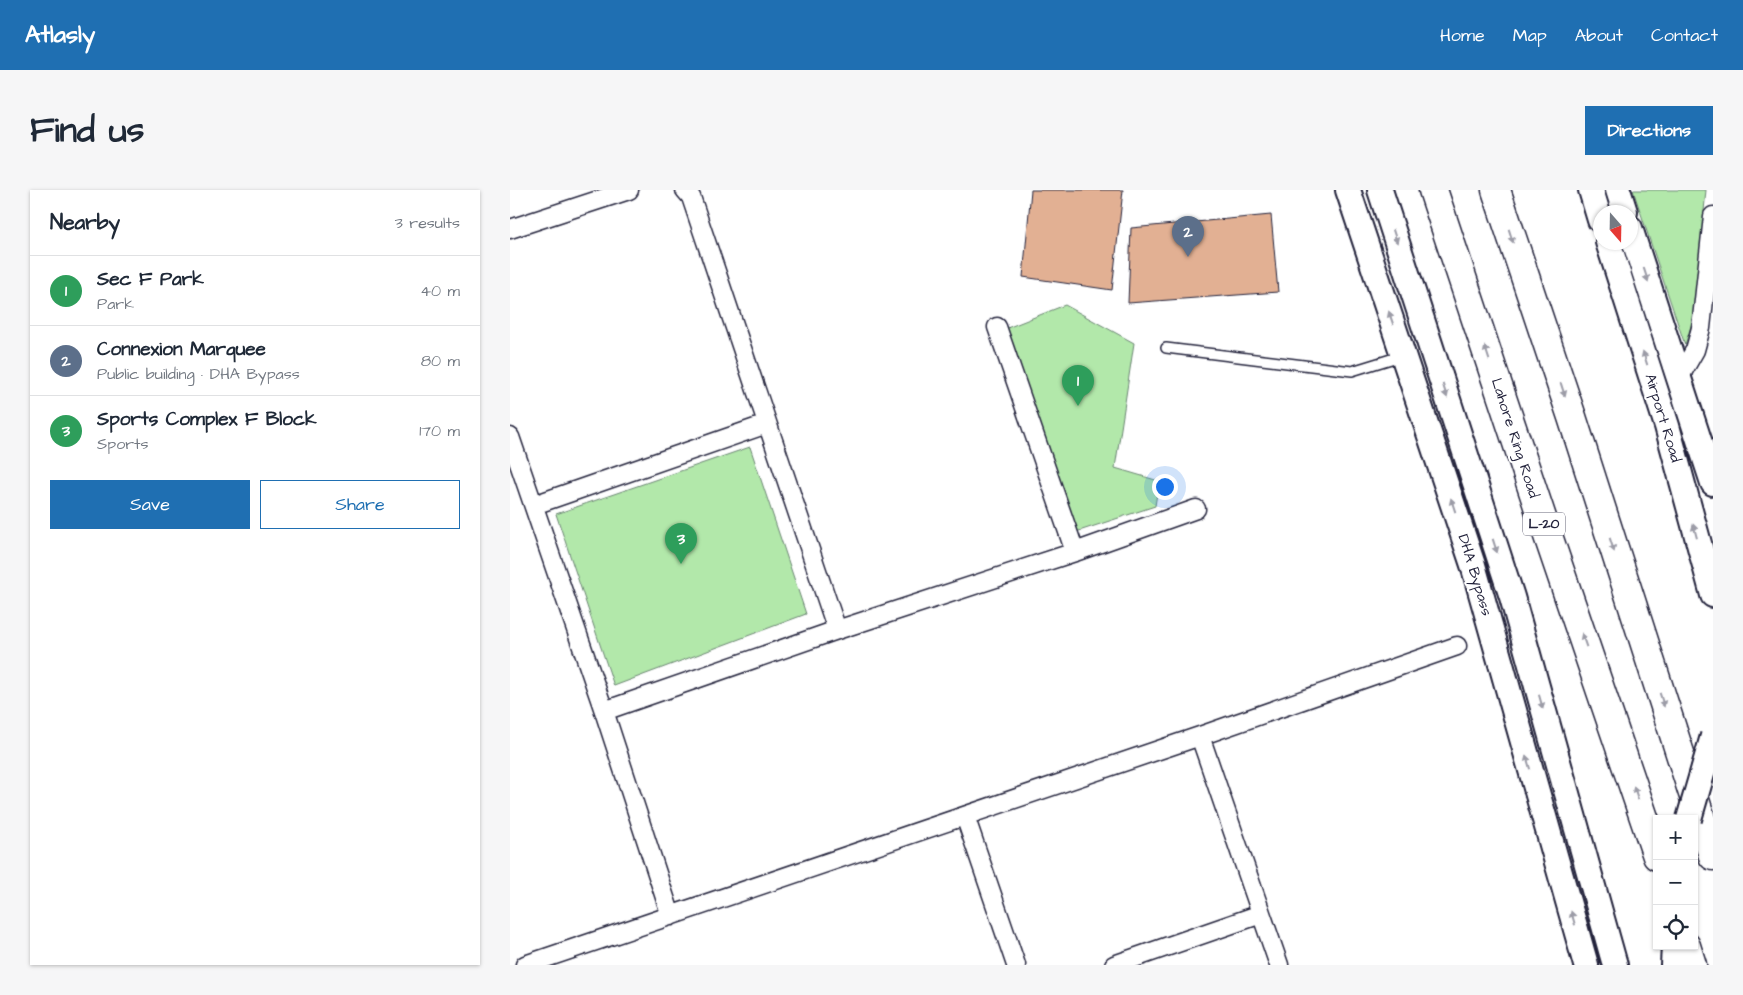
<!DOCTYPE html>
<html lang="en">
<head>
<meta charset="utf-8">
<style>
	:root { --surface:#fff; --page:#f6f6f7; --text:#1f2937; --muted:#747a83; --line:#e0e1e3; --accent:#1f6fb2 }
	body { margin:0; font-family:"Architects Daughter",sans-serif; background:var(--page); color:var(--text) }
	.controls { position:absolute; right:15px; bottom:15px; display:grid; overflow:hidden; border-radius:0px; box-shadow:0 1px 4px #0004 }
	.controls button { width:45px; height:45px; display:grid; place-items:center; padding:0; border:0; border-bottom:1px solid var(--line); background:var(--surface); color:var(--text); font:25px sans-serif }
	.compass { position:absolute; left:1083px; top:15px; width:45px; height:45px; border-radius:50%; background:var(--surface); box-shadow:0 1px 4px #0004; rotate:160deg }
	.you { position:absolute; left:654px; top:296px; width:18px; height:18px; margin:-12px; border:4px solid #fff; border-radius:50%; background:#1a73e8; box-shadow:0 0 0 8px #1a73e833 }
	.badge { display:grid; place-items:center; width:32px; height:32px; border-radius:50%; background:var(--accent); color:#fff; font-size:16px; font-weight:700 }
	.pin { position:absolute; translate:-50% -41px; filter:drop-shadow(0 1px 2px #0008) }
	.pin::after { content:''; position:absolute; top:26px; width:18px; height:15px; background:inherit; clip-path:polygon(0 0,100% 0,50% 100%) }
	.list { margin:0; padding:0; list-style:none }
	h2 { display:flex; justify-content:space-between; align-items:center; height:65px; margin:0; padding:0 20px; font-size:21px }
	h2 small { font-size:16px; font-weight:400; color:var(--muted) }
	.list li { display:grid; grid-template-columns:32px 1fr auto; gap:15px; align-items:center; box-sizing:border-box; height:70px; padding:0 20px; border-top:1px solid var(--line) }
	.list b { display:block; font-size:19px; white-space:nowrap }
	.list p { margin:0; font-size:16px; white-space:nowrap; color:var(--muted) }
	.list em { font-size:16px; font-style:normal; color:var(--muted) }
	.actions { display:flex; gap:10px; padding:15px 20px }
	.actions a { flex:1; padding:11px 0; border:1px solid var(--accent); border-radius:0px; text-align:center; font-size:18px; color:var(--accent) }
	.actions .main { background:var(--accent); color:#fff }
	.icon { flex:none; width:28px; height:28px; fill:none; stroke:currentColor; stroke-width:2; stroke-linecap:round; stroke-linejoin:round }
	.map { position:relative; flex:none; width:1203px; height:775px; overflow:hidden; border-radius:0px }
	header { display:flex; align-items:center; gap:30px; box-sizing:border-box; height:70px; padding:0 25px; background:var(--accent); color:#fff }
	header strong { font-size:24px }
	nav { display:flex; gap:28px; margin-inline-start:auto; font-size:18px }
	.intro { display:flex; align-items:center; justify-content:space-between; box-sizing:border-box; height:120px; padding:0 30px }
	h1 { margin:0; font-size:35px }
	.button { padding:12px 22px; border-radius:0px; background:var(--accent); color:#fff; font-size:18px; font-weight:700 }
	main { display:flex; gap:30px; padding:0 30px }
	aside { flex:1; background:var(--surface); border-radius:0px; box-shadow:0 1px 4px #0004 }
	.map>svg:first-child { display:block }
	.green { fill:#b2e8aa; stroke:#6a8572 }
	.building { fill:#e2b093; stroke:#22223b }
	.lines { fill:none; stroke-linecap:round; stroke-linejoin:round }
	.lane-casing { stroke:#22223b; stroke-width:12 }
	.street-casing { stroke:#22223b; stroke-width:21 }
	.secondary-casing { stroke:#22223b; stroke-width:28 }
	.highway-casing { stroke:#22223b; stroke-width:31 }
	.lane { stroke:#fff; stroke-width:9 }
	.street { stroke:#fff; stroke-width:18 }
	.secondary { stroke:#fff; stroke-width:24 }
	.highway { stroke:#fff; stroke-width:28 }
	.secondary-bridge-casing { stroke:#22223b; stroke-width:28; stroke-linecap:butt }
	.secondary-bridge { stroke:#fff; stroke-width:24 }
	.oneway { fill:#9c9ca7 }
	.labels { text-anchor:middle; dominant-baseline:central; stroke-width:4; stroke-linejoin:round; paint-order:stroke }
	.shield { fill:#fff; stroke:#646476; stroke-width:1 }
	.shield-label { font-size:14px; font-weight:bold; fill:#22223b }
	.street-label { font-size:15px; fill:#22223b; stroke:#fff }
</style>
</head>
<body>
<header>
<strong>Atlasly</strong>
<nav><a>Home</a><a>Map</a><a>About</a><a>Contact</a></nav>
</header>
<div class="intro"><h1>Find us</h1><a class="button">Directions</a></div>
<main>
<aside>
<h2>Nearby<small>3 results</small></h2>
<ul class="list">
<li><span class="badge" style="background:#2e9e5b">1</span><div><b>Sec F Park</b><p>Park</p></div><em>40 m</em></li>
<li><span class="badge" style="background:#5c6f8a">2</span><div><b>Connexion Marquee</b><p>Public building · DHA Bypass</p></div><em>80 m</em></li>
<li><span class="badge" style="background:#2e9e5b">3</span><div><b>Sports Complex F Block</b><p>Sports</p></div><em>170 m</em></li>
</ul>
<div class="actions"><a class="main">Save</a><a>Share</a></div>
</aside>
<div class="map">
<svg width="1203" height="775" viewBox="0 0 1203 775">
	<rect width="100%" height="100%" fill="#fff"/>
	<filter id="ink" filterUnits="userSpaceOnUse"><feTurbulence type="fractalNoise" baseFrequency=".02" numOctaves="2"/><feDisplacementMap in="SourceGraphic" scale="10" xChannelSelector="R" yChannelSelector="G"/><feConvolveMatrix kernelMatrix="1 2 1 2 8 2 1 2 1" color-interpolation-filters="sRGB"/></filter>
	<g filter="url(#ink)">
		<!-- green -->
		<path class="green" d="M1123 0H1196L1184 126 1175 155Z
			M555 115 624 153 605 278 649 291 645 316 563 343 497 138Z
			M240 257 296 424 104 496 46 324Z"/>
		<!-- building -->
		<path class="building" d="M521 0H613L602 100 513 87Z
			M761 25 768 102 618 113 621 38Z"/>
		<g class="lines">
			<!-- lane casing -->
			<g class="lane-casing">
				<path id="lane" d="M656 158 842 181 894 165"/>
			</g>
			<!-- street casing -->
			<g class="street-casing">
				<path id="street" d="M175 0 181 7 327 440
					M0 39 119 0
					M487 137 565 362
					M1169 188 1185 160 1191 138 1203 26
					M0 247 94 521 161 726
					M24 315 257 234
					M94 521 327 440 565 362 686 319
					M690 546 769 775
					M455 626 506 775
					M15 775 690 546 947 456
					M604 775 751 724"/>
			</g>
			<!-- secondary casing -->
			<g class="secondary-casing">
				<path id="secondary" d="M838 0 963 375 1076 775
					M870 0 1002 407 1105 775
					M1081 0 1090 30
					M1108 0 1115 22
					M1120 38 1203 293
					M1098 52 1157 236 1203 405
					M1163 775 1164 756"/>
			</g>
			<!-- highway casing -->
			<g class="highway-casing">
				<path id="highway" d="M923 0 1034 334 1147 666
					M986 0 1062 227 1203 666
					M1176 756 1182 775"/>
			</g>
			<!-- lane -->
			<use href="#lane" class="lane"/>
			<!-- street -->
			<use href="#street" class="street"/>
			<!-- secondary -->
			<use href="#secondary" class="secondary"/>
			<!-- highway -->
			<use href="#highway" class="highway"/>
			<!-- secondary-bridge casing -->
			<g class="secondary-bridge-casing">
				<path id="secondary-bridge" d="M1179 629 1203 546"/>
			</g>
			<!-- secondary-bridge -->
			<use href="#secondary-bridge" class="secondary-bridge"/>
		</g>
		<!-- one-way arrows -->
		<defs><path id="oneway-solid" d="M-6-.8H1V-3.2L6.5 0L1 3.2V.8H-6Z" transform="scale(1.25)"/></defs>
		<g class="oneway">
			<use href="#oneway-solid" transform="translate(885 46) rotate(72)"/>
			<use href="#oneway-solid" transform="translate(1001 46) rotate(72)"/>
			<use href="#oneway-solid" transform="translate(1136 85) rotate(72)"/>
			<use href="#oneway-solid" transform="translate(881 128) rotate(-109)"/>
			<use href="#oneway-solid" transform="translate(977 163) rotate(-108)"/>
			<use href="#oneway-solid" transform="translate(1135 168) rotate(-108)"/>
			<use href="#oneway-solid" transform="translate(1053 200) rotate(72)"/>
			<use href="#oneway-solid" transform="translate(935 201) rotate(72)"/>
			<use href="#oneway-solid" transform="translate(943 315) rotate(-108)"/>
			<use href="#oneway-solid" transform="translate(1185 341) rotate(-105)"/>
			<use href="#oneway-solid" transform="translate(1102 355) rotate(72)"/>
			<use href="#oneway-solid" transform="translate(985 356) rotate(72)"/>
			<use href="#oneway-solid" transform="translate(1074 450) rotate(-109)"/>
			<use href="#oneway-solid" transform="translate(1152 510) rotate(72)"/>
			<use href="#oneway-solid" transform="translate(1031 512) rotate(74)"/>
			<use href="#oneway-solid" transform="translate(1018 572) rotate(-106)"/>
			<use href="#oneway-solid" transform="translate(1126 603) rotate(-108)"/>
			<use href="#oneway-solid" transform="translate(1063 728) rotate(-106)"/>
		</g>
	</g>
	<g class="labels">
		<!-- shield labels -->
		<rect class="shield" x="1013" y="322.5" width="42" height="23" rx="4"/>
		<g class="shield-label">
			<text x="1034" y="334">L-20</text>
		</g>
		<!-- street labels -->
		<g class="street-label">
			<text transform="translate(1153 228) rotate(73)">Airport Road</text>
			<text transform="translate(1005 248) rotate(72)">Lahore Ring Road</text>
			<text transform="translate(965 385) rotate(73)">DHA Bypass</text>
		</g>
	</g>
</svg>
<div class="controls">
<button>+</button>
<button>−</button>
<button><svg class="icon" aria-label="locate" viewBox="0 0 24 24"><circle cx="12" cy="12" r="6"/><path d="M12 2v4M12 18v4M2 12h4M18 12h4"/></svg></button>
</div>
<svg class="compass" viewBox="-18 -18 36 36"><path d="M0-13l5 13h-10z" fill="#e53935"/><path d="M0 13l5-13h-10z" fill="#747a83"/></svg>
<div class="you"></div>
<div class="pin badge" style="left:568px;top:216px;background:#2e9e5b">1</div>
<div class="pin badge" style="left:678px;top:67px;background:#5c6f8a">2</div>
<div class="pin badge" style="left:171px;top:374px;background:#2e9e5b">3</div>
</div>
</main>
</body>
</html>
